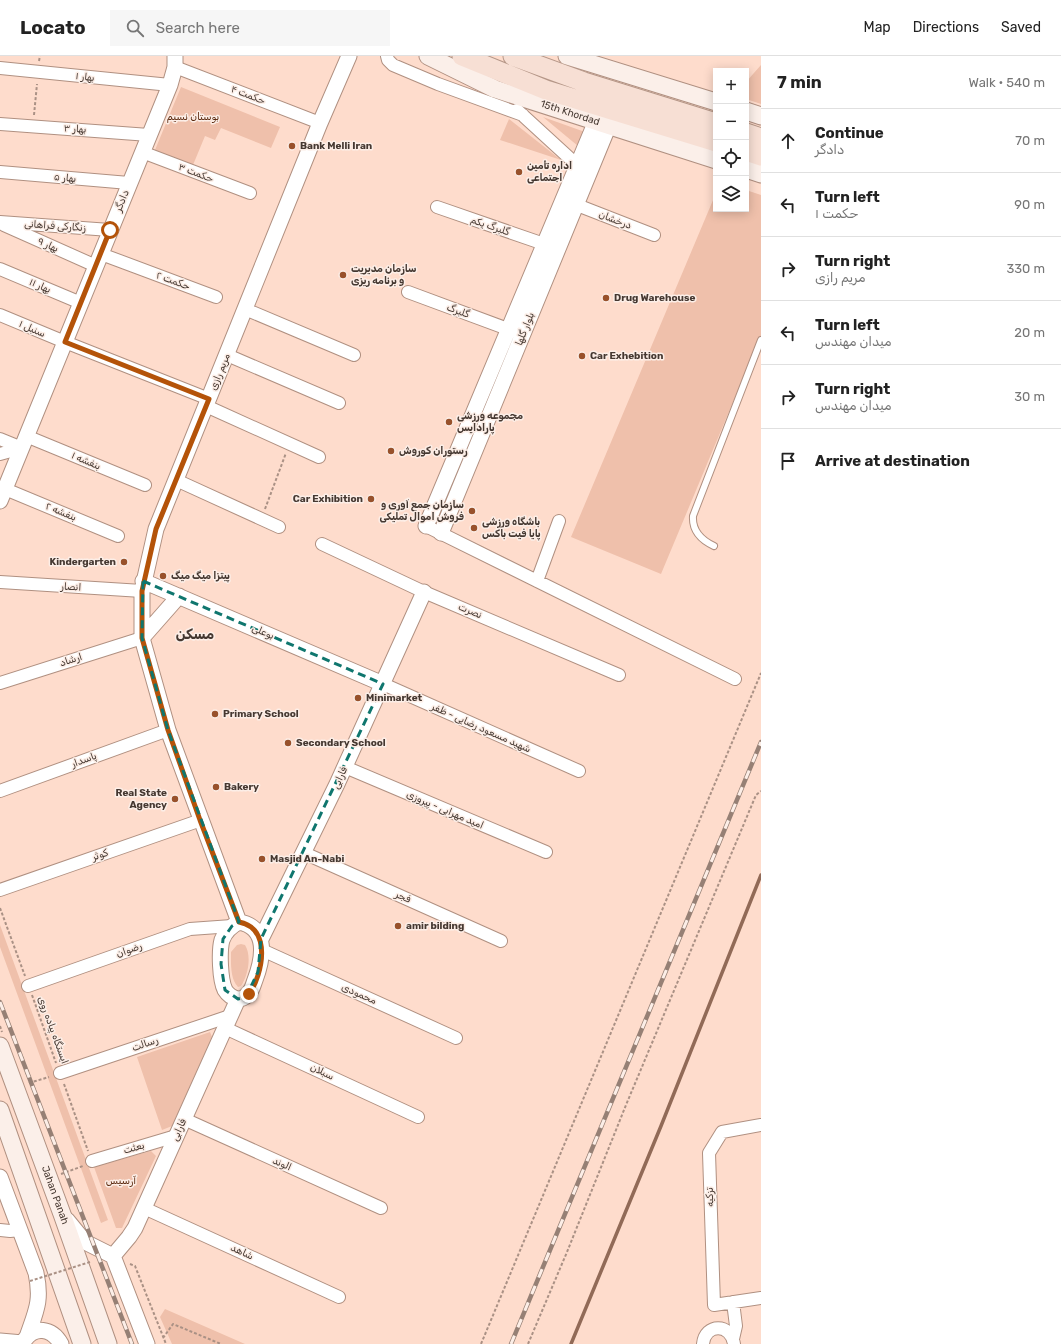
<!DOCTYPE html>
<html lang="en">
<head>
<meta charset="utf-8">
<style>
	:root { --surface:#fff; --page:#f6f6f6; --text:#222; --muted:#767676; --line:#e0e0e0 }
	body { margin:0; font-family:Rubik,"Noto Naskh Arabic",sans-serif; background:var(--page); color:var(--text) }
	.controls { position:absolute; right:12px; top:12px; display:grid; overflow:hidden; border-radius:0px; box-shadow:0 2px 10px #0003 }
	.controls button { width:36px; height:36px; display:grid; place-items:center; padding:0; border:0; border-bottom:1px solid var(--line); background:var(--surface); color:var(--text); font:20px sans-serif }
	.stop { position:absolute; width:12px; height:12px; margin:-9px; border:3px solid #b45309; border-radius:50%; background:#fff }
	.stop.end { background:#b45309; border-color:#fff; box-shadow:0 1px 4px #0008 }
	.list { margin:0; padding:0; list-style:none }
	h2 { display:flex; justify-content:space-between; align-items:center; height:52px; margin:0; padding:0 16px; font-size:17px }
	h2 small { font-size:13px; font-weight:400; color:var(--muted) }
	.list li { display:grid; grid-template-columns:26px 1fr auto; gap:12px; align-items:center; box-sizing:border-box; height:64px; padding:0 16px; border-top:1px solid var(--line) }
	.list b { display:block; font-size:15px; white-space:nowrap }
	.list p { margin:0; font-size:13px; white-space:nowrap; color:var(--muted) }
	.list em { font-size:13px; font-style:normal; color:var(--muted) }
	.icon { flex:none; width:22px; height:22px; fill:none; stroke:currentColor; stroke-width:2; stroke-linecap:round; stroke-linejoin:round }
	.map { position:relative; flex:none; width:761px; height:1288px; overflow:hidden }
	header { display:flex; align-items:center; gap:24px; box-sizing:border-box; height:56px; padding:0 20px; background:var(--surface); border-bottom:1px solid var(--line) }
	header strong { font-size:19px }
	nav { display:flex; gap:22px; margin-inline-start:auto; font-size:14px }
	.search { width:280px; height:36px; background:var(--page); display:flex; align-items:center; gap:10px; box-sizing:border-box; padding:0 14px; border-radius:0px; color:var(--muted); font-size:15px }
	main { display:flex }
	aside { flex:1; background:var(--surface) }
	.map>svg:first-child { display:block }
	.green { fill:#efc0ab }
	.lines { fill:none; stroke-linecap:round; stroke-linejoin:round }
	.stream { stroke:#916a57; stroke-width:3.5 }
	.service-casing { stroke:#b09081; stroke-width:8 }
	.minor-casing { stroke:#b09081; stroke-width:14 }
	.tertiary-casing { stroke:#b09081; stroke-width:17 }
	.secondary-casing { stroke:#b09081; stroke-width:19 }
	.primary-casing { stroke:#b59788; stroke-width:21 }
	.path { stroke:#aa9185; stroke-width:2; stroke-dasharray:3 2; stroke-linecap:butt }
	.service { stroke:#fff; stroke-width:6 }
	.minor { stroke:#fff; stroke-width:12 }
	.tertiary { stroke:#fff; stroke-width:15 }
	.secondary { stroke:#fbefe9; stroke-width:17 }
	.primary { stroke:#f7dfd4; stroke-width:19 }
	.rail-casing { stroke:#968075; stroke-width:4.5 }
	.rail { stroke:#fceee7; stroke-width:3; stroke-dasharray:9; stroke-linecap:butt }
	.path-bridge { stroke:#aa9185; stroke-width:2; stroke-dasharray:3 2; stroke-linecap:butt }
	.route { stroke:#b45309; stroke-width:5 }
	.marked { fill:none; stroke:#0f766e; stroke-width:3; stroke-dasharray:8 5; stroke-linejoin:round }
	.poi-dot { fill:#98512b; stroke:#fceee7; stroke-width:1.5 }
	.labels { text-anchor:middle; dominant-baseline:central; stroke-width:3; stroke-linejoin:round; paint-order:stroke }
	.street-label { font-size:10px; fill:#453831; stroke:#fceee7 }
	.park-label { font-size:10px; fill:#5a280d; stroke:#fceee7 }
	.poi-label { font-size:10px; font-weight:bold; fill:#453831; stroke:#fceee7; text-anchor:start }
	.district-label { font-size:14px; font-weight:bold; fill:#453831; stroke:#fceee7 }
</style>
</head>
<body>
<header>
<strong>Locato</strong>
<div class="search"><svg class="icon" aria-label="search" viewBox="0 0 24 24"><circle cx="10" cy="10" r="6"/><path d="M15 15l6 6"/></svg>Search here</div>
<nav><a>Map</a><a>Directions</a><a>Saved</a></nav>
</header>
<main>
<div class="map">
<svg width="761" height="1288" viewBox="0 0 761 1288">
	<rect width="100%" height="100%" fill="#fedccc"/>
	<!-- green -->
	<path class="green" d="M761 9V48L746 43V26Z
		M181 31 280 71 271 92 221 72 215 84 205 80 193 109 155 94Z
		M543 61 585 76 578 90Z
		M509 63 561 104 500 84Z
		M746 134 761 139V279L661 518 571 481 716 137V153H746Z
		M0 869 108 1164 101 1167 0 891Z
		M241 888 245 889C252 900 248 920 241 930L238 931C230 923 231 907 231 896L237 889Z
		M210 976 212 981 172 1070 162 1074 137 1001Z
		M151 1095 156 1100 122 1172H116L94 1111Z
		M165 1253 245 1288H172L160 1261Z"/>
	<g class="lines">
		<!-- stream -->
		<path class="stream" d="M571 1288 661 1070 761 819"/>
		<!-- service casing -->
		<g class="service-casing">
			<path id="service" d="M714 490C701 484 692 475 693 460L761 284"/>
		</g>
		<!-- minor casing -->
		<g class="minor-casing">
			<path id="minor" d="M387 0 388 4 393 9 438 28 523 59
				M175 11 320 67
				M0 12 170 29
				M517 54 577 109
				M0 68 149 79
				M142 96 250 137
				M0 116 129 127
				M577 149 654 179
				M437 151 544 188
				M0 166 110 174
				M4 169 96 210
				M101 198 216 241
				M0 213 81 247
				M408 236 516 276
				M245 253 354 299
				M0 259 65 286 209 343
				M227 299 339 347
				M206 350 319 401
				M26 380 145 429
				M0 383 22 392
				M0 398 22 392
				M176 424 279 471
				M5 433 118 480
				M426 470 735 623
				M322 488 424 536 619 619
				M537 525 559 465
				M0 526 142 535
				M0 627 142 582
				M383 628 579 715
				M345 711 546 796
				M0 735 168 674
				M304 797 501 885
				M0 834 201 764
				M262 894 456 982
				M28 930 190 873 232 870
				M225 972 418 1061
				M60 1017 230 960
				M184 1063 381 1152
				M761 1069 722 1076 709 1097 714 1249 761 1242
				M92 1105 176 1080
				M144 1152 339 1241
				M0 1174 10 1175 20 1174
				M733 1246 736 1270 733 1283
				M703 1288C705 1267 731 1267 734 1288"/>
		</g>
		<!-- tertiary casing -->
		<g class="tertiary-casing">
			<path id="tertiary" d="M0 445 170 29 175 11V0
				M426 470 596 65
				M441 477 609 69
				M143 525 383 628
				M142 582 179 540
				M239 866 168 674 142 582V535L156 473 320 67 349 0
				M239 866C269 871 263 903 255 924 253 929 252 936 246 940 244 942 241 943 238 943 233 942 228 939 225 934 220 924 219 895 222 884 225 876 231 870 239 866Z
				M261 883 337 728 424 536
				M0 1121 36 1217C42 1245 36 1255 27 1281
				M67 1164 85 1186 113 1200 147 1288
				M113 1200 129 1181 135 1172 238 943
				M0 1285 23 1287
				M24 1285C34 1269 52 1272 61 1288"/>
		</g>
		<!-- secondary casing -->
		<g class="secondary-casing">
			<path id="secondary" d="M428 0 495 33 716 104
				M567 0 716 46
				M746 55 761 60
				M746 113 761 118
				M0 990 62 1158 108 1288
				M0 1054 82 1288"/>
		</g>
		<!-- primary casing -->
		<g class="primary-casing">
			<path id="primary" d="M462 0 546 34 716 86
				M513 0 584 26 716 67
				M746 77 761 82
				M746 95 761 100"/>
		</g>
		<!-- path -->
		<path class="path" d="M39 5 40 0
			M34 59 37 28
			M265 453 286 397
			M0 852 25 920
			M32 939 56 1007
			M0 970 2 976
			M29 1027 49 1021
			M64 1028 88 1095
			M61 1118 83 1110
			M130 1208 135 1210 166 1288
			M163 1282 173 1268 221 1288
			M481 1288 761 617
			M528 1288 567 1196 626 1049 756 739 761 735"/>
		<!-- service -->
		<use href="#service" class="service"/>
		<!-- minor -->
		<use href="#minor" class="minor"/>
		<!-- tertiary -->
		<use href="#tertiary" class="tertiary"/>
		<!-- secondary -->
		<use href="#secondary" class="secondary"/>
		<!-- primary -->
		<use href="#primary" class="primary"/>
		<!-- rail casing -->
		<g class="rail-casing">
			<path id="rail" d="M0 946 132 1288
				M511 1288 761 686"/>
		</g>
		<!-- rail -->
		<use href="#rail" class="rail"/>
		<!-- path-bridge -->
		<path class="path-bridge" d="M30 1225 90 1206"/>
	</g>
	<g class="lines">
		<!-- route -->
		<path class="route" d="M110 174 65 286 209 343 156 473 142 535V582L168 674 200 764 239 866C272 872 263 918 249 938"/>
	</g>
	<!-- marked area -->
	<path class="marked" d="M143 525 383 628 261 883 258 916 246 941 238 943 225 934 221 908 223 883 232 870 239 866 168 674 142 582Z"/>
	<!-- markers -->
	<g class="poi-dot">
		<circle cx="292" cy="90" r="4"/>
		<circle cx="519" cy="116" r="4"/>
		<circle cx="343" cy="219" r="4"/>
		<circle cx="606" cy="242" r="4"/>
		<circle cx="582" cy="300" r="4"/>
		<circle cx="449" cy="366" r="4"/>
		<circle cx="391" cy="395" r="4"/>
		<circle cx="371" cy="443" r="4"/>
		<circle cx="472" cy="455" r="4"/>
		<circle cx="474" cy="472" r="4"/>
		<circle cx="124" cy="506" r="4"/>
		<circle cx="163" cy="520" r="4"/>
		<circle cx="358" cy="642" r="4"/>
		<circle cx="215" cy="658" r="4"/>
		<circle cx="288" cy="687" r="4"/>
		<circle cx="216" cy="731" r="4"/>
		<circle cx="175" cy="743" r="4"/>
		<circle cx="262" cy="803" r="4"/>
		<circle cx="398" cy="870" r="4"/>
	</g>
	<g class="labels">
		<!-- street labels -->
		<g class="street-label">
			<text transform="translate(85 21) rotate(6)">بهار ۱</text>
			<text transform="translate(248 39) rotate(21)">حکمت ۴</text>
			<text transform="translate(570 57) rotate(18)">15th Khordad</text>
			<text transform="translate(75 73) rotate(4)">بهار ۳</text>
			<text transform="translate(196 117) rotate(21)">حکمت ۳</text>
			<text transform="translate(65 122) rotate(5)">بهار ۵</text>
			<text transform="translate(122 145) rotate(-68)">دادگر</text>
			<text transform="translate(615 164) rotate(21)">درخشان</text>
			<text transform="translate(55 170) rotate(4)">زنگارکی فراهانی</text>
			<text transform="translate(490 170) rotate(19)">گلبرگ یکم</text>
			<text transform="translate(48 189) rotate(24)">بهار ۹</text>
			<text transform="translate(173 225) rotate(20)">حکمت ۲</text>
			<text transform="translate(40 230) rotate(23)">بهار ۱۱</text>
			<text transform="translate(458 255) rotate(20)">گلبرگ</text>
			<text transform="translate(32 273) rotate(23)">سنبل ۱</text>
			<text transform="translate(525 273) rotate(-68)">بلوار گلها</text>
			<text transform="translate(220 316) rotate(-68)">مریم رازی</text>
			<text transform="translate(86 405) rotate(23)">بنفشه ۱</text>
			<text transform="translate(61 456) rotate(23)">بنفشه ۲</text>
			<text transform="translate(71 531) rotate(3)">انصار</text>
			<text transform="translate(470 555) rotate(23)">نصرت</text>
			<text transform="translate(263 576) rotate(23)">بوعلی</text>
			<text transform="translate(71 604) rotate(-18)">ارشاد</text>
			<text transform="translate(481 672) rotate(24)">شهید مسعود رضایی - ظفر</text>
			<text transform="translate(84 704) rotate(-20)">پاسدار</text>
			<text transform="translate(340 722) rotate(-66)">فارابی</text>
			<text transform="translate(445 754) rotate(23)">امید مهرابی - پیروزی</text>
			<text transform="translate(100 799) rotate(-19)">کوثر</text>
			<text transform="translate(403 841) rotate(24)">فجر</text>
			<text transform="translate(129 894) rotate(-19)">رضوان</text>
			<text transform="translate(359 938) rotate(24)">محمودی</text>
			<text transform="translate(53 974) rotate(70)">ایستگاه پیاده روی</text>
			<text transform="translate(145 988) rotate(-19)">رسالت</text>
			<text transform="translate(322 1016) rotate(25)">سبلان</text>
			<text transform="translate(179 1074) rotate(-66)">فارابی</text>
			<text transform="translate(134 1092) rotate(-16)">بعثت</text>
			<text transform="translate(282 1108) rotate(24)">الوند</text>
			<text transform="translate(55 1139) rotate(70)">Jahan Panah</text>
			<text transform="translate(710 1141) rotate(-92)">تزکیه</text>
			<text transform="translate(242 1196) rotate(25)">شاهد</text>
		</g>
		<!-- park labels -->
		<g class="park-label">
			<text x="193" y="61">بوستان نسیم</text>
			<text x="121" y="1125">آرسیس</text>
		</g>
		<!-- poi labels -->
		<g class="poi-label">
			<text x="300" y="90">Bank Melli Iran</text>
			<text x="527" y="110">اداره تأمین<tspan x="527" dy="12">اجتماعی</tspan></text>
			<text x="351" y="213">سازمان مدیریت<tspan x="351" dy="12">و برنامه ریزی</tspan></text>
			<text x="614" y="242">Drug Warehouse</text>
			<text x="590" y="300">Car Exhebition</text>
			<text x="457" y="360">مجموعه ورزشی<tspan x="457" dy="12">پارادایس</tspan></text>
			<text x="399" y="395">رستوران کوروش</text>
			<text x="363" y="443" text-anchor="end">Car Exhibition</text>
			<text x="464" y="449" text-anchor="end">سازمان جمع آوری و<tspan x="464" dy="12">فروش اموال تملیکی</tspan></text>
			<text x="482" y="466">باشگاه ورزشی<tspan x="482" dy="12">پایا فیت باکس</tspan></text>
			<text x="116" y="506" text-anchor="end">Kindergarten</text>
			<text x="171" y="520">پیتزا میگ میگ</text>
			<text x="366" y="642">Minimarket</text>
			<text x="223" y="658">Primary School</text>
			<text x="296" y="687">Secondary School</text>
			<text x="224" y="731">Bakery</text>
			<text x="167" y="737" text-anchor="end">Real State<tspan x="167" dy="12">Agency</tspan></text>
			<text x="270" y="803">Masjid An-Nabi</text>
			<text x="406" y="870">amir bilding</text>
		</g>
		<!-- district labels -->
		<g class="district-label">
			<text x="195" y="578">مسکن</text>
		</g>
	</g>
</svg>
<div class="controls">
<button>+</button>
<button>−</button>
<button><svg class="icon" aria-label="locate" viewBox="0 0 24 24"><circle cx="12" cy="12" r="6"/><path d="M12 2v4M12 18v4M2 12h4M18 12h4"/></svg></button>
<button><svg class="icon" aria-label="layers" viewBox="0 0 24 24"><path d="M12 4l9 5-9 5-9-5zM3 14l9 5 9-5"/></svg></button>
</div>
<div class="stop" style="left:110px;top:174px"></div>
<div class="stop end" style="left:249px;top:938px"></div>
</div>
<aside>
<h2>7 min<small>Walk · 540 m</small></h2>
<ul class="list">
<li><svg class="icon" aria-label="ahead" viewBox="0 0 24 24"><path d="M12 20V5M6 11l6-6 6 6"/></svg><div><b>Continue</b><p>دادگر</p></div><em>70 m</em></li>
<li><svg class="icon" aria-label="left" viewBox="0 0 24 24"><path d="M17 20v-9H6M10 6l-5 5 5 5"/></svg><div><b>Turn left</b><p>حکمت ۱</p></div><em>90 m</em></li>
<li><svg class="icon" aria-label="right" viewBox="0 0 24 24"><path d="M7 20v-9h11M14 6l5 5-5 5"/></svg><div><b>Turn right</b><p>مریم رازی</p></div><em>330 m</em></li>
<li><svg class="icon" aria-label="left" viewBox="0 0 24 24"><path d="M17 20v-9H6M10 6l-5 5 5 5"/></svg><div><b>Turn left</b><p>میدان مهندس</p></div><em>20 m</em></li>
<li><svg class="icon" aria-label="right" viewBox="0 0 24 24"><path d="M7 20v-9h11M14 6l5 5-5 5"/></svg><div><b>Turn right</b><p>میدان مهندس</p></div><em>30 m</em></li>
<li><svg class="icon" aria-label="arrive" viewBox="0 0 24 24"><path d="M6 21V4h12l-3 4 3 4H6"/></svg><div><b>Arrive at destination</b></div></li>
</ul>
</aside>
</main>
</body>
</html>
